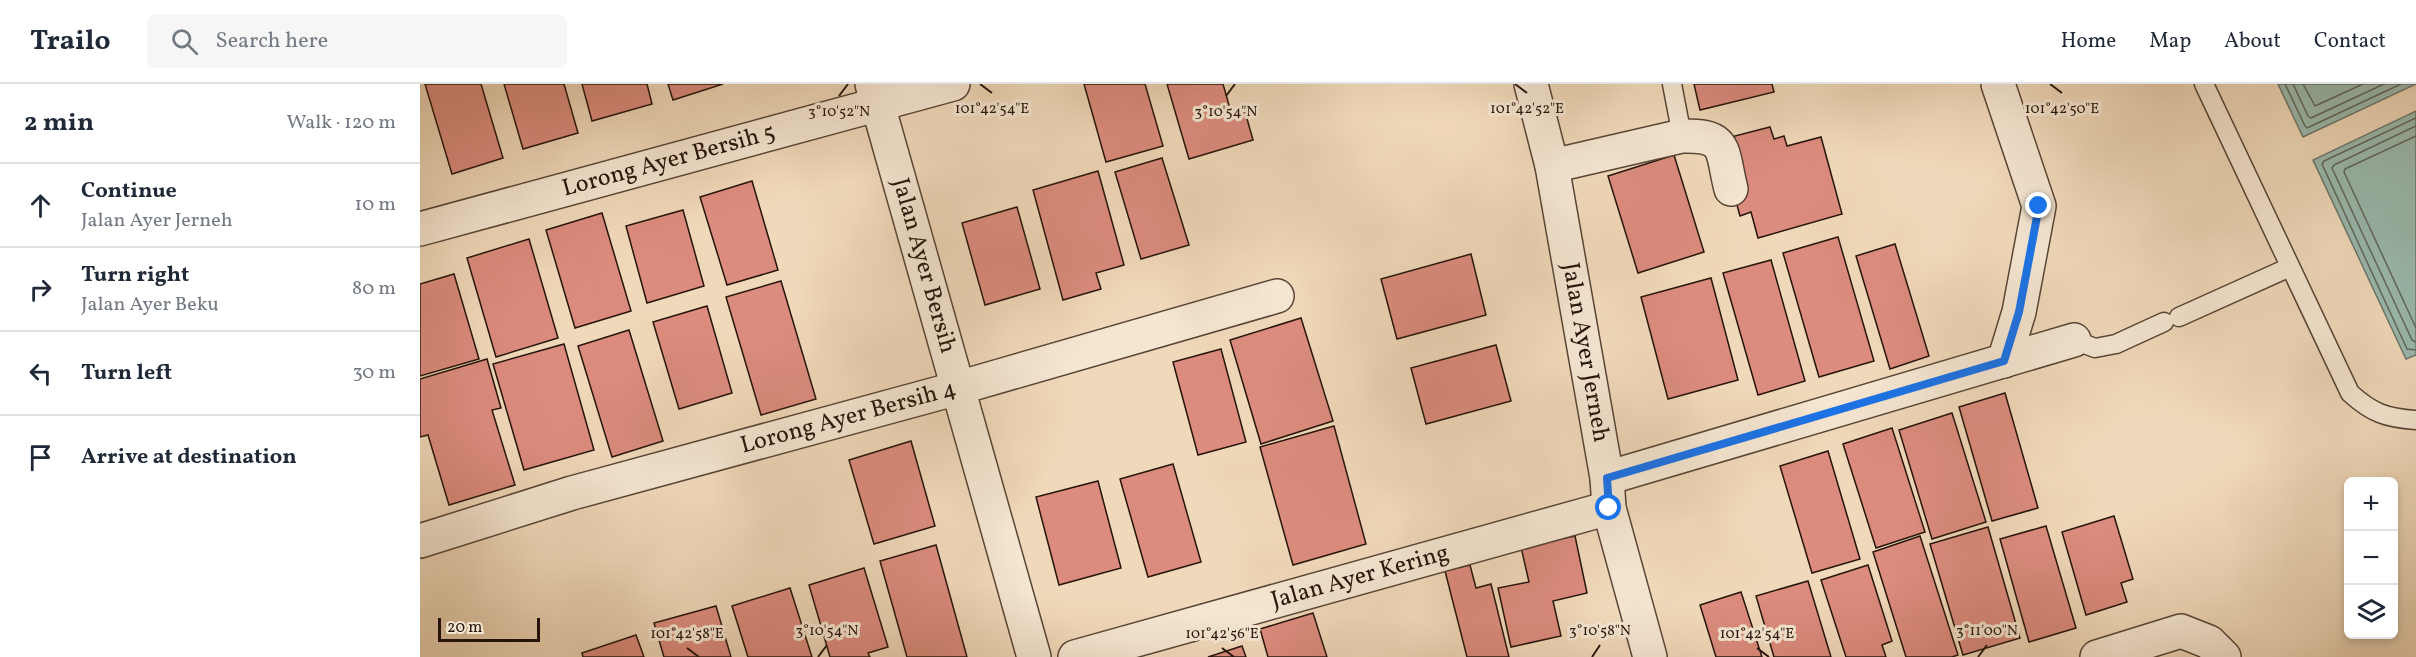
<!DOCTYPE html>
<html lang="en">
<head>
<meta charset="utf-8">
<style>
	:root { --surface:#fff; --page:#f6f6f7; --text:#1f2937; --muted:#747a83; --line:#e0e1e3 }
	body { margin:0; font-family:Vollkorn,serif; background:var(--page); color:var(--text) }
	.controls { position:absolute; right:18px; bottom:18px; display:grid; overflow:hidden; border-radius:9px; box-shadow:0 3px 9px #0003 }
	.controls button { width:54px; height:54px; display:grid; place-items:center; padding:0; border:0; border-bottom:2px solid var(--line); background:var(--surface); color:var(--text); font:30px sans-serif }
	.scale { position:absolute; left:18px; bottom:15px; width:102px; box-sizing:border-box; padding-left:6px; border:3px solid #26140b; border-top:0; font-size:16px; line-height:21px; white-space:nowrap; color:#26140b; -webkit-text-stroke:4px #f5e6d2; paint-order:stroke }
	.stop { position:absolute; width:18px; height:18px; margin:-14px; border:4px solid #1a73e8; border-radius:50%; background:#fff }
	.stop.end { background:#1a73e8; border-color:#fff; box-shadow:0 2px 6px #0008 }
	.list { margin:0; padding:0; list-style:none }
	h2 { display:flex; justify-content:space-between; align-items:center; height:78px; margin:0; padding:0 24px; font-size:26px }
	h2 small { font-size:20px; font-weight:400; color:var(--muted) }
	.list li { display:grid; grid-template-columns:39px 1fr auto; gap:18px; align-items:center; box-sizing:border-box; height:84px; padding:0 24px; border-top:2px solid var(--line) }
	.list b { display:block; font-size:22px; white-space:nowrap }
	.list p { margin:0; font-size:20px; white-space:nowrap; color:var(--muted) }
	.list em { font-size:20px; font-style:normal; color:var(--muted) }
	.icon { flex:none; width:33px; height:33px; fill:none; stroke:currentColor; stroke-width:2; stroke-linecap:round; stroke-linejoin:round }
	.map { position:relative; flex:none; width:1996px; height:573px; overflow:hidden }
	header { display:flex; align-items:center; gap:36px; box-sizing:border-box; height:84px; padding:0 30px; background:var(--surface); border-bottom:2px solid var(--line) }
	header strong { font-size:28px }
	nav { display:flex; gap:33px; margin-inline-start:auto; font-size:21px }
	.search { width:420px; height:54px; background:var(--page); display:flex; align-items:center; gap:15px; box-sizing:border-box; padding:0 21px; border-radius:9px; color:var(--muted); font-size:22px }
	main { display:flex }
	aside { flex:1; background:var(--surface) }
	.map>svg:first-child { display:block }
	.water { fill:#9abaae; stroke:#6c786d; stroke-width:1.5 }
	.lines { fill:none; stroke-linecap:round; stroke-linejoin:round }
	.shore { stroke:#60675c; stroke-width:1.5 }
	.building { fill:#dc8c7e; stroke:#26140b; stroke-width:1.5 }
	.service-casing { stroke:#584537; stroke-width:21 }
	.minor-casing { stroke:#584537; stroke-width:36 }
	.service { stroke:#f5e6d2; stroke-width:18 }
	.minor { stroke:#f5e6d2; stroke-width:33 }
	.route { stroke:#1a73e8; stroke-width:8 }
	.ticks { fill:none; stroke:#26140b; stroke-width:2 }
	.labels { text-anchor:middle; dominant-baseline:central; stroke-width:6; stroke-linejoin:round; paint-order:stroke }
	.street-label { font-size:24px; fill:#26140b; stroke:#f5e6d2 }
	.ticks-label { font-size:15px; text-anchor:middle; fill:#26140b; stroke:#f5e6d2; stroke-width:6; stroke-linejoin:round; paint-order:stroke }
</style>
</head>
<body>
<header>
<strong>Trailo</strong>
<div class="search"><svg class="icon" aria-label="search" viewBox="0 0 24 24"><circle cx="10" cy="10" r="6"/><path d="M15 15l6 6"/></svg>Search here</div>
<nav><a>Home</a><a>Map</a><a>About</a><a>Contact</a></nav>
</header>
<main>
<aside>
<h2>2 min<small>Walk · 120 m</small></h2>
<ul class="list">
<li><svg class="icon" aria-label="ahead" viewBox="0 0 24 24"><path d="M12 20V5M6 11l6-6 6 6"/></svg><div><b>Continue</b><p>Jalan Ayer Jerneh</p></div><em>10 m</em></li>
<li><svg class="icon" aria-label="right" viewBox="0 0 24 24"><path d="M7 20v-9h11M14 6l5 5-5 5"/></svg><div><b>Turn right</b><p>Jalan Ayer Beku</p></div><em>80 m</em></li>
<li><svg class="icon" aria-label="left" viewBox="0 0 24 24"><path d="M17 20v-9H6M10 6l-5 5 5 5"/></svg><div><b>Turn left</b></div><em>30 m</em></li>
<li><svg class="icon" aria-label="arrive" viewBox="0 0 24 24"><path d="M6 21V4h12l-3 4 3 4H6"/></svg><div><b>Arrive at destination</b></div></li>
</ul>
</aside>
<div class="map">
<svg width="1996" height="573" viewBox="0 0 1996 573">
	<rect width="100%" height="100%" fill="#f0d9ba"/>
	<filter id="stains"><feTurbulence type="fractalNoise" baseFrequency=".00333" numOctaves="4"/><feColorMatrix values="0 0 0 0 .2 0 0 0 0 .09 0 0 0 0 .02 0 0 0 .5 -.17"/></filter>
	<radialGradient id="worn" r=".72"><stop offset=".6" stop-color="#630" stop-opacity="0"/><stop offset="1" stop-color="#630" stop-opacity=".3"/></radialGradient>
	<!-- water -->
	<path class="water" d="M1858 0H1996L1883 53Z
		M1996 27V271L1986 275 1893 76Z"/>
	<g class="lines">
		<!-- shore -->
		<path class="shore" d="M1865 0 1885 42 1887 44 1981 0
			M1873 0 1888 32 1891 34 1964 0
			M1883 0 1895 22 1943 0
			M1996 34 1904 77 1902 80 1987 265 1996 266
			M1996 42 1914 81 1912 84 1992 256 1996 258
			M1996 52 1925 85 1924 88 1996 244"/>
	</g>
	<!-- building -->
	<path class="building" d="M5 0H61L83 74 32 90Z
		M84 0H144L158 49 103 65Z
		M162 0H227L232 20 172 37Z
		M248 0H303L253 16Z
		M664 0H725L743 62 686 78Z
		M747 0H803L811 28 824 24 833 56 769 75Z
		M1274 0H1352L1354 8 1280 26Z
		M1350 43 1354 55 1364 52 1367 62 1401 53 1422 130 1338 154 1331 128 1320 132 1312 103 1311 53Z
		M1254 71 1284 168 1218 189 1188 92Z
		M742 74 769 161 721 175 695 88Z
		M678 87 704 181 676 189 681 205 643 216 613 106Z
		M332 97 358 186 307 201 280 113Z
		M597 123 620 205 565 221 542 139Z
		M263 126 284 202 227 219 206 142Z
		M182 129 211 227 155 244 126 146Z
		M1418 153 1454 277 1399 293 1363 169Z
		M109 155 138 254 76 273 47 174Z
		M1475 160 1509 272 1470 285 1436 172Z
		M1051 170 1066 231 977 255 961 195Z
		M1351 176 1385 297 1338 311 1303 189Z
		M34 190 59 275 0 292V200Z
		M1291 194 1318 296 1248 315 1221 213Z
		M361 197 396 315 341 331 306 213Z
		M287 222 312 309 259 325 233 238Z
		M881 234 913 337 841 360 810 256Z
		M209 246 243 357 192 373 158 262Z
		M144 260 174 366 104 386 73 280Z
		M1076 261 1091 317 1006 340 991 284Z
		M801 265 826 358 778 371 753 278Z
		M67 275 81 324 72 326 95 401 29 421 8 351 0 353V295Z
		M1585 309 1618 424 1572 437 1539 323Z
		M1532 329 1566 438 1512 455 1479 346Z
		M914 342 946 460 873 481 840 363Z
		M1472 344 1505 448 1456 464 1423 360Z
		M491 357 515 442 454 460 429 376Z
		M1408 367 1440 475 1392 489 1360 382Z
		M753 380 781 478 728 493 700 395Z
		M678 397 701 484 639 501 616 413Z
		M1694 432 1713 495 1701 499 1707 518 1666 531 1642 448Z
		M1626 442 1656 544 1609 558 1580 455Z
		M1568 443 1600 554 1543 571 1510 460Z
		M1155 452 1167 509 1133 517 1141 552 1091 563 1078 504 1109 498 1101 463Z
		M1500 452 1538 571 1532 573H1486L1453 468Z
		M516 461 547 573H487L460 477Z
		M1050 481 1056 504 1071 500 1089 573H1047L1025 487Z
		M1448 481 1472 557 1462 561 1466 573H1426L1401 496Z
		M444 484 468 563 448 569 450 573H410L389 501Z
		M1388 497 1411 573H1354L1336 512Z
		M370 504 392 573H328L312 522Z
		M1321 508 1342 573H1296L1280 521Z
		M296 522 311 573H244L234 539Z
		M893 529 907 573H848L840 545Z
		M216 551 224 573H163L162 569Z
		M822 562 826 573H788Z"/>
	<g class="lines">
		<!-- service casing -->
		<g class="service-casing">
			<path id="service" d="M1252 0 1262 52
				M1784 0 1930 309C1952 329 1966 334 1996 336
				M1759 233 1870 183
				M1654 256 1675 264 1696 260 1744 238"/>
		</g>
		<!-- minor casing -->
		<g class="minor-casing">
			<g id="minor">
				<path id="s1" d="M452 0 614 573"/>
				<path id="s2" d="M1111 0 1132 82 1187 394 1189 424 1230 573"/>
				<path d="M1578 0 1619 122 1599 228 1584 277"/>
				<path d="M1132 82 1262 52C1309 51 1301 66 1311 105"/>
				<path id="s3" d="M0 145 533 0"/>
				<path d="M1187 394 1654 256"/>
				<path id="s4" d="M0 457 152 409 538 304 857 212"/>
				<path id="s5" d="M655 573 1189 424"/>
				<path d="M1677 573 1761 547 1789 558 1804 573"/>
			</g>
		</g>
		<!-- service -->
		<use href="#service" class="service"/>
		<!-- minor -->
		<use href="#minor" class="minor"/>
	</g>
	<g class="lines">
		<!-- route -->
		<path class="route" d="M1189 424 1187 394 1584 277 1599 228 1619 122"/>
	</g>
	<!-- ticks -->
	<path class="ticks" d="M560 0 572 9M1095 0 1107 9M1630 0 1642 9M419 12 428 0M806 12 815 0M267 564 279 573M802 564 814 573M1337 564 1349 573M398 573 407 561M1172 573 1180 561M1558 573 1567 561"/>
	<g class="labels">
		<!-- street labels -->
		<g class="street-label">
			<text stroke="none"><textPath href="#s3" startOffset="258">Lorong Ayer Bersih 5</textPath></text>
			<text stroke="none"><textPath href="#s1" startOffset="189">Jalan Ayer Bersih</textPath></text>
			<text stroke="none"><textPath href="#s2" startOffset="274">Jalan Ayer Jerneh</textPath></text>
			<text stroke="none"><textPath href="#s4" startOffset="446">Lorong Ayer Bersih 4</textPath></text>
			<text stroke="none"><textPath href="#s5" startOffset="296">Jalan Ayer Kering</textPath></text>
		</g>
	</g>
	<g class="ticks-label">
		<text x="572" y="29">101°42'54"E</text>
		<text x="1107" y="29">101°42'52"E</text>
		<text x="1642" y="29">101°42'50"E</text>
		<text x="419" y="32">3°10'52"N</text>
		<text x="806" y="32">3°10'54"N</text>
		<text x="407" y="551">3°10'54"N</text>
		<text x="1180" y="551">3°10'58"N</text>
		<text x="1567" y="551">3°11'00"N</text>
		<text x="267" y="554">101°42'58"E</text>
		<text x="802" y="554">101°42'56"E</text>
		<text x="1337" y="554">101°42'54"E</text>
	</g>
	<rect width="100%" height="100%" filter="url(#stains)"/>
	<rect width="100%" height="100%" fill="url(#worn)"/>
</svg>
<div class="controls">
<button>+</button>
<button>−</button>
<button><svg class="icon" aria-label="layers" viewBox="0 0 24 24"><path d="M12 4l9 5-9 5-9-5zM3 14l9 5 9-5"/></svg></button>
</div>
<div class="scale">20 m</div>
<div class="stop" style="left:1189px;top:424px"></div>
<div class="stop end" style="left:1619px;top:122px"></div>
</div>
</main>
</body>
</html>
